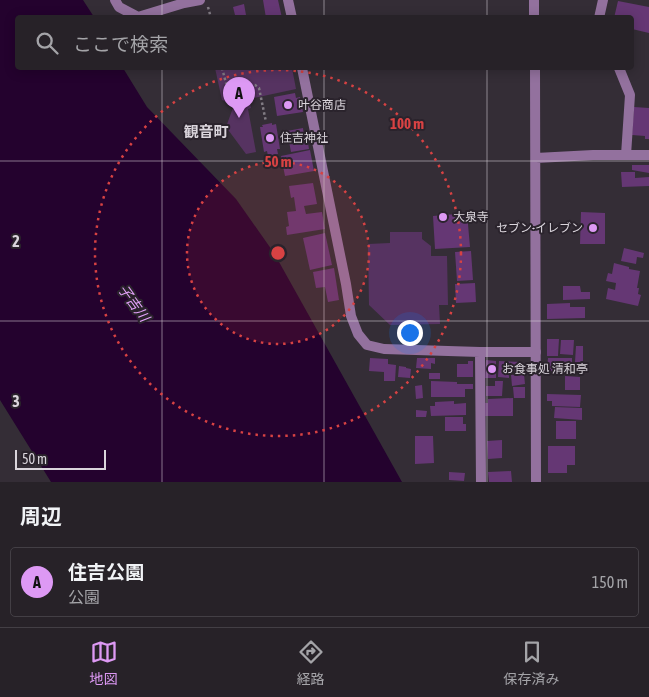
<!DOCTYPE html>
<html lang="ja">
<head>
<meta charset="utf-8">
<style>
	:root { --surface:#272228; --page:#332f34; --text:#f1f3f6; --muted:#a4a4a8; --line:#433f45; --accent:#dd99f4 }
	body { margin:0; font-family:"Asap Condensed","Noto Sans JP",sans-serif; background:var(--page); color:var(--text) }
	.scale { position:absolute; left:15px; bottom:12px; width:91px; box-sizing:border-box; padding-left:5px; border:2px solid #dad5dc; border-top:0; font-size:14px; line-height:18px; white-space:nowrap; color:#dad5dc; -webkit-text-stroke:4px #2a232c; paint-order:stroke }
	.you { position:absolute; left:409px; top:332px; width:18px; height:18px; margin:-12px; border:4px solid #fff; border-radius:50%; background:#1a73e8; box-shadow:0 0 0 8px #1a73e833 }
	.badge { display:grid; place-items:center; width:32px; height:32px; border-radius:50%; background:var(--accent); color:#111; font-size:16px; font-weight:700 }
	.pin { position:absolute; translate:-50% -41px; filter:drop-shadow(0 1px 2px #0008) }
	.pin::after { content:''; position:absolute; top:26px; width:18px; height:15px; background:inherit; clip-path:polygon(0 0,100% 0,50% 100%) }
	.list { margin:0; padding:0; list-style:none }
	h2 { display:flex; justify-content:space-between; align-items:center; height:65px; margin:0; padding:0 20px; font-size:21px }
	h2 small { font-size:16px; font-weight:400; color:var(--muted) }
	.list li { display:grid; grid-template-columns:32px 1fr auto; gap:15px; align-items:center; box-sizing:border-box; height:70px; margin:0 10px 10px; padding:0 10px; border:1px solid var(--line); border-radius:5px }
	.list b { display:block; font-size:19px; white-space:nowrap }
	.list p { margin:0; font-size:16px; white-space:nowrap; color:var(--muted) }
	.list em { font-size:16px; font-style:normal; color:var(--muted) }
	.icon { flex:none; width:28px; height:28px; fill:none; stroke:currentColor; stroke-width:2; stroke-linecap:round; stroke-linejoin:round }
	.map { position:relative; flex:none; width:649px; height:482px; overflow:hidden }
	.search { position:absolute; background:var(--surface); box-shadow:0 2px 12px #0003; left:15px; right:15px; top:15px; height:55px; display:flex; align-items:center; gap:12px; box-sizing:border-box; padding:0 18px; border-radius:5px; color:var(--muted); font-size:19px }
	.sheet { height:145px; background:var(--surface) }
	nav { display:flex; justify-content:space-around; align-items:center; box-sizing:border-box; height:70px; border-top:1px solid var(--line); background:var(--surface); font-size:14px; color:var(--muted) }
	nav a { display:grid; justify-items:center; gap:2px }
	nav .on { color:var(--accent) }
	.map>svg:first-child { display:block }
	.green { fill:#563361 }
	.water { fill:#24022e }
	.building { fill:#653774 }
	.lines { fill:none; stroke-linecap:round; stroke-linejoin:round }
	.path { stroke:#827c84; stroke-width:2.5; stroke-dasharray:2.5 2.5; stroke-linecap:butt }
	.minor { stroke:#93719e; stroke-width:10 }
	.tertiary { stroke:#93719e; stroke-width:10 }
	.grid { fill:none; stroke:#dad5dc; stroke-width:1; stroke-opacity:0.55 }
	.ring { fill:none; stroke:#d74243; stroke-width:2.5; stroke-dasharray:2.5 5 }
	.poi-dot { fill:#dd99f4; stroke:#2a232c; stroke-width:2 }
	.labels { text-anchor:middle; dominant-baseline:central; stroke-width:4; stroke-linejoin:round; paint-order:stroke }
	.poi-label { font-size:12px; fill:#dad5dc; stroke:#2a232c; text-anchor:start }
	.water-label { font-size:14px; font-style:italic; fill:#e6a3fd; stroke:#2a232c }
	.quarter-label { font-size:15px; font-weight:bold; fill:#dad5dc; stroke:#2a232c }
	.grid-label { font-size:16px; text-anchor:middle; font-weight:bold; fill:#dad5dc; stroke:#2a232c; stroke-width:4; stroke-linejoin:round; paint-order:stroke }
	.centre { fill:#d74243; stroke:#2a232c; stroke-width:2.5 }
	.ring-label { font-size:15px; text-anchor:middle; font-weight:bold; fill:#d74243; stroke:#2a232c; stroke-width:4; stroke-linejoin:round; paint-order:stroke }
</style>
</head>
<body>
<div class="map">
<svg width="649" height="482" viewBox="0 0 649 482">
	<rect width="100%" height="100%" fill="#342d36"/>
	<!-- green -->
	<path class="green" d="M215 68H292L296 89 249 99 251 108 248 109 256 152 246 154 226 127 234 105 222 100Z
		M390 232H422V239L431 246V256H447L448 305H439L440 324 390 325 369 305 368 244 390 243Z"/>
	<!-- water -->
	<path class="water" d="M0 0H83L94 17 18 18V68H123L147 107 236 199 274 253 402 482H51L0 400Z"/>
	<!-- building -->
	<path class="building" d="M263 0H278L282 18H266Z
		M618 1 649 7V33L632 29V18H614Z
		M244 4 246 15H248L249 18H231L230 15H235L233 7Z
		M295 93 296 98 300 97 303 112 277 116 274 97Z
		M634 107 649 108V139H645V136L632 135Z
		M272 123V125L276 124 280 149H277L278 154 268 156 267 151 264 152 260 127H263L262 125Z
		M303 128 304 138 307 137 309 149 291 152 287 131Z
		M310 150 314 171 285 176 281 156Z
		M632 165H649V173L632 170Z
		M621 172H635V178L649 177V186L622 187Z
		M313 183 317 204 304 206 306 214 322 212 325 229 287 235 286 227 289 226 287 212 296 211 294 197 291 198 289 186Z
		M581 212 605 213V244H580Z
		M467 213 470 247 435 249 433 216Z
		M325 233 332 265 310 270 303 238Z
		M624 248 644 253 643 258 637 257 636 264 621 261Z
		M471 251 473 280 457 281 455 252Z
		M614 263 629 267V269L640 271 637 288H639L638 294 641 295 638 306 606 299 608 288 615 290 616 283 606 281 608 273 612 274Z
		M334 268 339 300 328 302 325 287 316 288 313 272Z
		M475 283 476 302 456 303 455 284Z
		M563 286H580L581 292H590V299L563 300Z
		M570 303V307H585V318L547 319V304Z
		M547 339H559L558 356H547Z
		M561 340H574L573 355 560 354Z
		M576 346H583V373L547 371 548 358H572V362H575Z
		M370 358 388 359V364L396 365 395 381H384V372L369 371Z
		M417 358H435V364L431 363V369L416 368Z
		M486 360 496 361V378H485Z
		M468 361H473V377H457V364H468Z
		M499 361 522 362 521 371 509 370V378L498 377Z
		M399 366 406 367V368L411 369 410 378 398 377Z
		M429 373H440V379H429Z
		M524 374 525 384 512 386 511 375Z
		M565 376 580 377V390H565Z
		M431 381 457 382V384H473V389H465V397H431Z
		M495 381H503L502 396H486V386H495Z
		M422 385 423 398 416 399 415 386Z
		M513 387H525V398H514Z
		M547 394 581 395 580 407 552 406V401H547Z
		M513 398V416H485V403H488V399Z
		M454 401V404L466 403V415L431 416 430 406H435V402Z
		M555 407 582 408V420L554 418Z
		M416 410 427 411 426 417H416Z
		M445 417H463V424H466V431H445Z
		M556 421H576V439H556Z
		M415 436H433L434 463 415 464Z
		M502 440V458L488 459 487 441Z
		M548 446H575V465H567V473H548Z
		M511 471 512 482H489L488 472Z
		M449 472 465 473 464 481 449 480Z"/>
	<g class="lines">
		<!-- path -->
		<path class="path" d="M208 7 211 18
			M222 68 226 83 232 86 255 85 259 88 266 122"/>
		<!-- minor -->
		<path class="minor" d="M115 0 119 7 138 17 184 3 200 0
			M288 0 292 18
			M599 18 603 0
			M302 68 346 284 351 316 358 334 367 345 384 349 480 352H536
			M619 68 630 95 626 155
			M480 352 481 482"/>
		<!-- tertiary -->
		<path class="tertiary" d="M534 0V18
			M535 68 536 482
			M536 158 593 155H649"/>
	</g>
	<!-- grid -->
	<path class="grid" d="M162 0V18M324 0V18M487 0V18M162 68V482M324 68V482M487 68V482M0 161H649M0 321H649"/>
	<!-- distance rings -->
	<circle cx="278" cy="253" r="91" fill="#d74243" fill-opacity=".12"/>
	<g class="ring">
		<circle cx="278" cy="253" r="91"/>
		<circle cx="278" cy="253" r="183"/>
	</g>
	<!-- markers -->
	<g class="poi-dot">
		<circle cx="288" cy="105" r="5"/>
		<circle cx="270" cy="138" r="5"/>
		<circle cx="443" cy="217" r="5"/>
		<circle cx="593" cy="228" r="5"/>
		<circle cx="492" cy="369" r="5"/>
	</g>
	<g class="labels">
		<!-- poi labels -->
		<g class="poi-label">
			<text x="298" y="105">叶谷商店</text>
			<text x="280" y="138">住吉神社</text>
			<text x="453" y="217">大泉寺</text>
			<text x="583" y="228" text-anchor="end">セブン-イレブン</text>
			<text x="502" y="369">お食事処 清和亭</text>
		</g>
		<!-- water labels -->
		<g class="water-label">
			<text transform="translate(134 303) rotate(54)">子吉川</text>
		</g>
		<!-- quarter labels -->
		<g class="quarter-label">
			<text x="206" y="131">観音町</text>
		</g>
	</g>
	<g class="grid-label">
		<text x="16" y="247">2</text>
		<text x="16" y="407">3</text>
	</g>
	<circle cx="278" cy="253" r="8" class="centre"/>
	<g class="ring-label">
		<text x="407" y="129">100 m</text>
		<text x="278" y="167">50 m</text>
	</g>
</svg>
<div class="scale">50 m</div>
<div class="you"></div>
<div class="pin badge" style="left:239px;top:118px">A</div>
<div class="search"><svg class="icon" aria-label="search" viewBox="0 0 24 24"><circle cx="10" cy="10" r="6"/><path d="M15 15l6 6"/></svg>ここで検索</div>
</div>
<section class="sheet">
<h2>周辺<small></small></h2>
<ul class="list">
<li><span class="badge">A</span><div><b>住吉公園</b><p>公園</p></div><em>150 m</em></li>
</ul>
</section>
<nav>
<a class="on"><svg class="icon" aria-label="map" viewBox="0 0 24 24"><path d="M3 6l6-2 6 2 6-2v14l-6 2-6-2-6 2zM9 4v14M15 6v14"/></svg>地図</a>
<a><svg class="icon" aria-label="directions" viewBox="0 0 24 24"><path d="M12 3l9 9-9 9-9-9zM9 14v-3h6M13 9l2 2-2 2"/></svg>経路</a>
<a><svg class="icon" aria-label="saved" viewBox="0 0 24 24"><path d="M7 4h10v16l-5-4-5 4z"/></svg>保存済み</a>
</nav>
</body>
</html>
